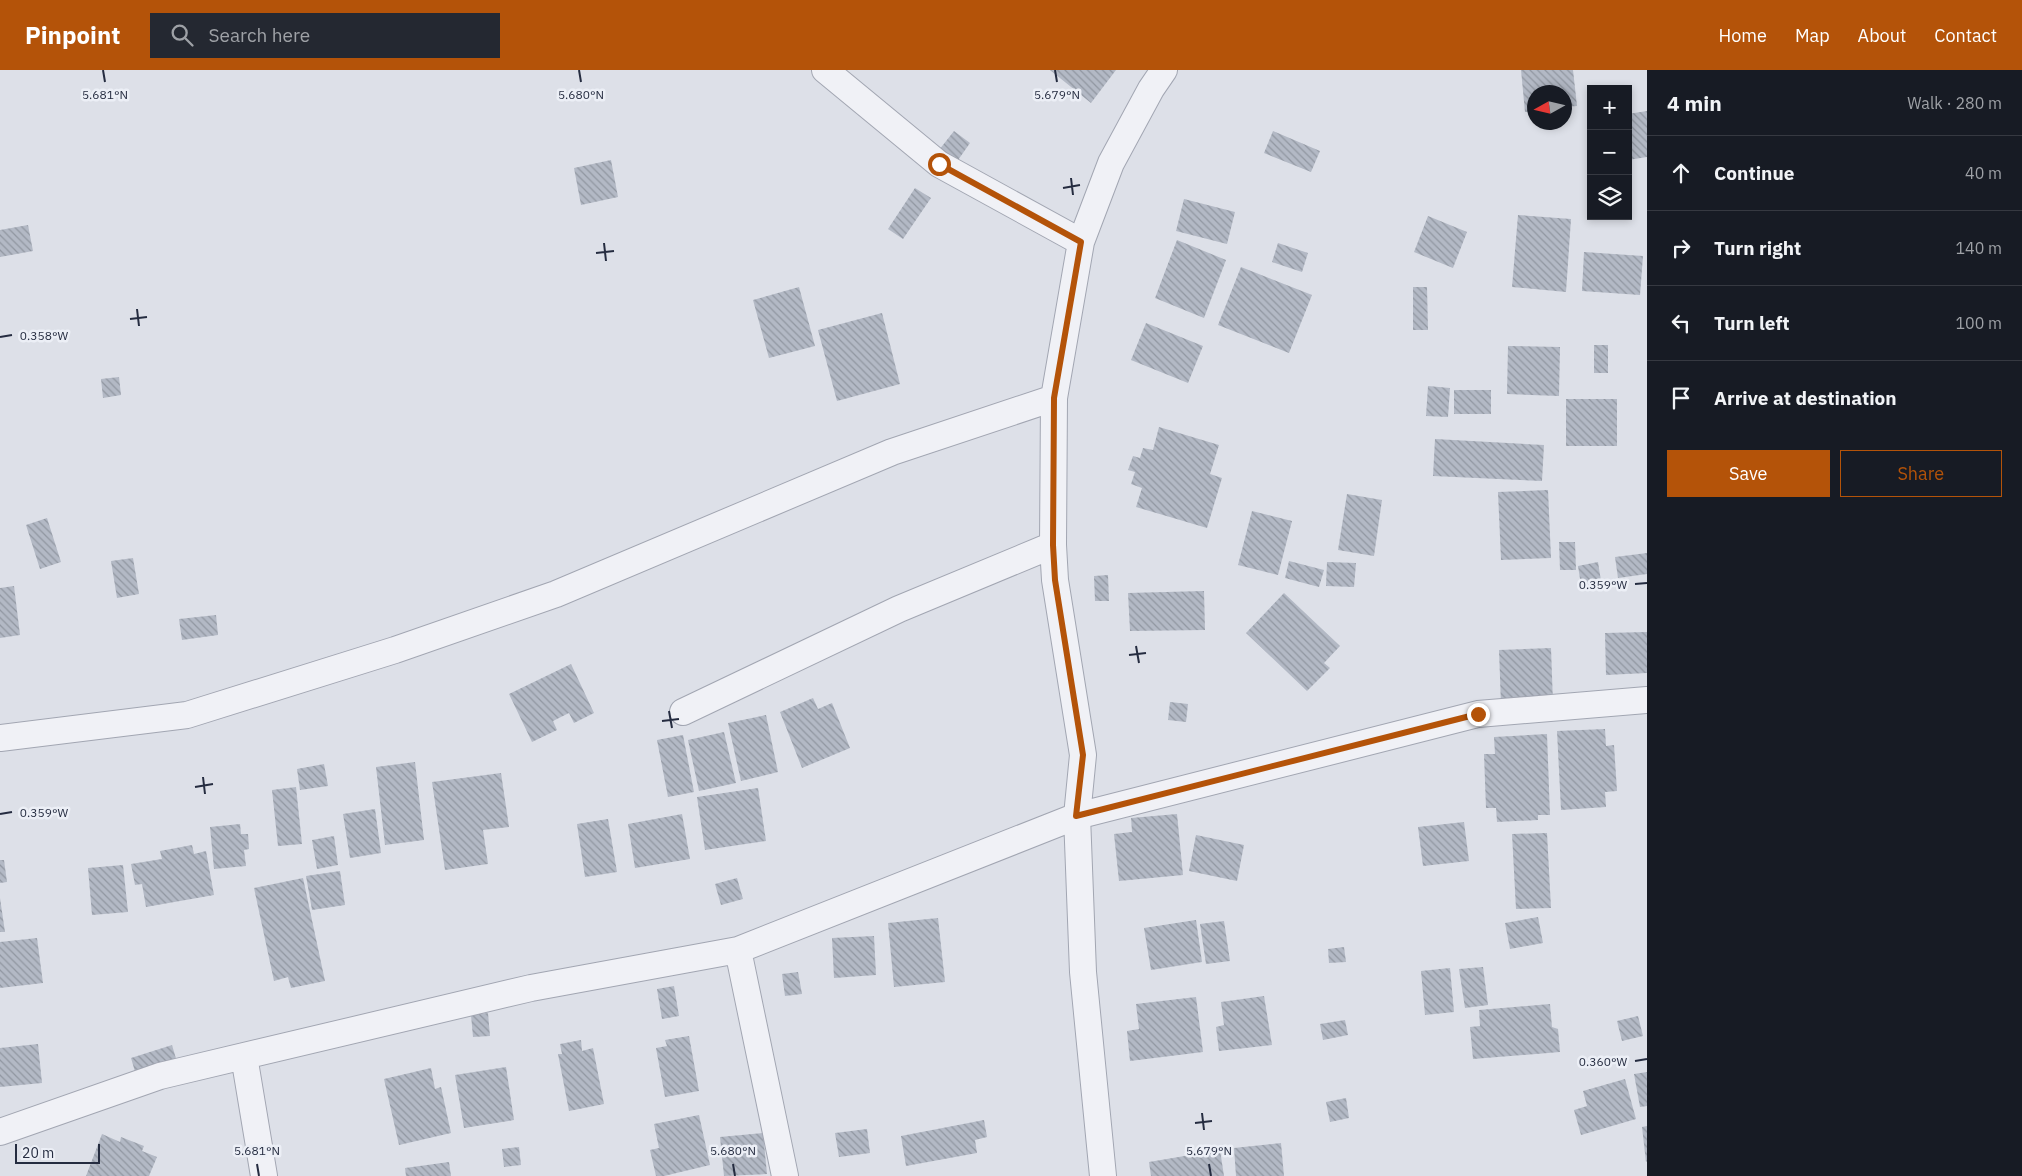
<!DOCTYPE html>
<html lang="en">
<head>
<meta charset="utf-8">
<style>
	:root { --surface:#171b24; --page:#242831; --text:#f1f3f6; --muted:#9ea1a6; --line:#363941; --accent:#b45309 }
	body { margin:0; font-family:"IBM Plex Sans",sans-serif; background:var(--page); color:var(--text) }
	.controls { position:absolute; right:15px; top:15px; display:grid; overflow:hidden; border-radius:0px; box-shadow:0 2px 8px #0003 }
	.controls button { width:45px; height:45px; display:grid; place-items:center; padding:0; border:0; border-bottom:1px solid var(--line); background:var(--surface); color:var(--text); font:25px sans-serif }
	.compass { position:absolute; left:1527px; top:15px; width:45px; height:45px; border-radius:50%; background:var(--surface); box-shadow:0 2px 8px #0003; rotate:262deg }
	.scale { position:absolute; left:15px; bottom:12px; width:85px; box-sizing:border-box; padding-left:5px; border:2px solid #252c40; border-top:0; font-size:14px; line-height:18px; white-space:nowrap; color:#252c40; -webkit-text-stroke:4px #eceff6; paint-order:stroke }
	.stop { position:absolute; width:15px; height:15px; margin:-11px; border:4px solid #b45309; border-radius:50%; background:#fff }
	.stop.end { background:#b45309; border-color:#fff; box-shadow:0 1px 5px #0008 }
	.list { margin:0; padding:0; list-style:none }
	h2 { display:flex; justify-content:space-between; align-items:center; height:65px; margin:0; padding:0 20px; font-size:21px }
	h2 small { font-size:16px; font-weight:400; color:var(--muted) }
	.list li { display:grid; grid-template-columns:32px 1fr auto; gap:15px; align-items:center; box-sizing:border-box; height:75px; padding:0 20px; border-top:1px solid var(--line) }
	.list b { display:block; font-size:19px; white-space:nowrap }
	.list em { font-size:16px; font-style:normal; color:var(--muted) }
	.actions { display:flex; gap:10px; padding:15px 20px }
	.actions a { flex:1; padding:11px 0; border:1px solid var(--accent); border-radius:0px; text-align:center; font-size:18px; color:var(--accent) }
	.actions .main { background:var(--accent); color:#fff }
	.icon { flex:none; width:28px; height:28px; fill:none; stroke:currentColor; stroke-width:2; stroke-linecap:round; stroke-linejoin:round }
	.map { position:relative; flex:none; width:1647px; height:1106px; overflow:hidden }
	header { display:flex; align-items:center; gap:30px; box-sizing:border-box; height:70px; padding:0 25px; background:var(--accent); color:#fff }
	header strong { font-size:24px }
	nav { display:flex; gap:28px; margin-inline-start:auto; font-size:18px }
	.search { width:350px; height:45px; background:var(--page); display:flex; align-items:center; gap:12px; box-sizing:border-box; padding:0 18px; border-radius:0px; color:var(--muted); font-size:19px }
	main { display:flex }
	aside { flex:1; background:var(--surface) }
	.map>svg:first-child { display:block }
	.building { fill:url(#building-back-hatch) }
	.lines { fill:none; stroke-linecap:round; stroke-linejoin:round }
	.minor-casing { stroke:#a2a6b2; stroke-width:28 }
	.minor { stroke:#f0f1f6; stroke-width:26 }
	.route { stroke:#b45309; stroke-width:6 }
	.ticks { fill:none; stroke:#252c40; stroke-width:2 }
	.ticks-label { font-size:12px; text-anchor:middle; fill:#252c40; stroke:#eceff6; stroke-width:5; stroke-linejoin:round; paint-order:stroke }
</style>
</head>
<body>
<header>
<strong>Pinpoint</strong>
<div class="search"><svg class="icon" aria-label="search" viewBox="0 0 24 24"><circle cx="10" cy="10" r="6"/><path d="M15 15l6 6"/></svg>Search here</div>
<nav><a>Home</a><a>Map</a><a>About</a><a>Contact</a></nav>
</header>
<main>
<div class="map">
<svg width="1647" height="1106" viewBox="0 0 1647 1106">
	<defs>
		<pattern id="building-back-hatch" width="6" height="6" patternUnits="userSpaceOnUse" patternTransform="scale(1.25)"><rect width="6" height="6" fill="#b3b9c5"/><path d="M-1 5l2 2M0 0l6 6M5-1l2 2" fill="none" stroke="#9197a1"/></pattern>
	</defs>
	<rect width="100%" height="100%" fill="#dde0e8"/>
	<!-- building -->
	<path class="building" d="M1050 0H1116L1091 33Z
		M1521 0H1573L1577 36 1564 37V22H1534V41L1525 42Z
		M1647 41V87L1628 90V44Z
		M954 61 970 73 956 93 939 80Z
		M1273 61 1320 81 1311 102 1264 83Z
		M611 90 618 127 581 135 574 98Z
		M915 118 931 128 903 169 888 159Z
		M1184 129 1235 142 1227 174 1176 161Z
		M1518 145 1571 149 1566 222 1512 217Z
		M1428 146 1467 162 1453 198 1414 182Z
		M28 155 33 181 0 187V160Z
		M1177 170 1226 190 1204 248 1155 228Z
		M1278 173 1308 183 1302 202 1272 192Z
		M1584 182 1643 186 1640 225 1582 221Z
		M1241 197 1312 225 1289 283 1218 255Z
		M799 217 815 276 769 288 753 230Z
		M1413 217H1427L1428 260H1413Z
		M882 243 900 314 837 331 818 260Z
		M1146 253 1203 276 1188 313 1131 290Z
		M1594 275H1608V303H1594Z
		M1508 276 1560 277 1559 326 1507 324Z
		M119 307 121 325 103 328 101 309Z
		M1428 316 1450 318 1448 347 1426 346Z
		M1454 320H1491V344H1454Z
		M1566 329H1617V376H1566Z
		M1159 357 1219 375 1210 404 1222 408 1207 458 1136 437 1142 418 1131 414 1135 402 1128 400 1133 386 1140 388 1143 378 1153 380Z
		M1435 369 1544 375 1542 411 1433 406Z
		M1548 420 1551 488 1501 490 1498 422Z
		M1347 424 1382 430 1374 486 1338 480Z
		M1252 441 1292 451 1278 505 1238 495Z
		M47 448 61 492 40 499 26 455Z
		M1559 472H1575L1576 500H1560Z
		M1647 483V504L1618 508 1615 487Z
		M133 488 139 524 117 528 111 491Z
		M1289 491 1324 500 1319 517 1285 508Z
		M1327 492 1356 493 1354 517 1326 516Z
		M1598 492 1601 511 1581 515 1578 496Z
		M1108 505 1109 531H1095L1094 506Z
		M14 516 20 565 0 568V518Z
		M1204 521 1205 560 1130 561 1128 523Z
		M1284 523 1340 576 1324 593 1330 598 1307 621 1246 563Z
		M216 545 218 565 182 570 179 549Z
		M1647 562V603L1606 605 1605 563Z
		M1551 578 1553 633 1501 635 1499 580Z
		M571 594 594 643 574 653 569 643 553 651 557 660 532 672 509 624Z
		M813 628 818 639 832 633 850 678 802 698 780 642Z
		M1170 632 1188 634 1186 652 1168 650Z
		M766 645 778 702 741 711 728 653Z
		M1605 659 1606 676 1614 675 1617 721 1605 722 1606 737 1561 740 1557 661Z
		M724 662 736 713 699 721 688 670Z
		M1547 664 1550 745H1538V750L1497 752 1496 738H1486L1484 684H1495L1494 667Z
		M683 665 694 722 668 727 657 670Z
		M415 692 424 770 385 775 376 697Z
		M324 694 328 716 300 720 297 699Z
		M501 703 509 757 483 760 488 794 445 800 432 712Z
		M296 717 302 774 278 776 272 720Z
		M758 718 766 771 705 780 697 727Z
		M375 739 381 783 350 788 343 744Z
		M682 744 690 789 635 798 628 754Z
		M1177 744 1183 805 1119 811 1114 764 1132 762 1131 748Z
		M608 749 617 802 585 807 577 754Z
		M1464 752 1469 791 1423 796 1418 757Z
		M240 754 241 764H248L249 779 244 780 246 796 214 799 210 757Z
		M1547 763 1551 838 1516 839 1512 764Z
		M1196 765 1244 775 1237 811 1189 801Z
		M334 766 338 795 317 799 312 770Z
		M192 775 194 784 206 781 214 825 146 837 142 814 135 815 131 794 162 789 160 781Z
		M0 790H4L7 812 0 813Z
		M123 795 128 842 92 845 88 798Z
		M340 801 345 835 312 840 306 806Z
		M303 808 325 911 291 918 288 907 274 911 254 818Z
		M737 808 743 829 721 835 715 814Z
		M0 828 5 862H0Z
		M1538 847 1543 873 1510 879 1505 853Z
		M938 848 945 912 894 917 888 853Z
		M1196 850 1202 892 1151 900 1144 858Z
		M1224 851 1230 891 1206 894 1200 854Z
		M874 866 876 905 834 908 832 868Z
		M37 868 43 913 0 918V872Z
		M1344 877 1346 892 1329 893 1328 879Z
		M1483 897 1488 935 1465 938 1459 899Z
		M1450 898 1454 942 1425 945 1421 901Z
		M798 902 802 924 785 926 782 904Z
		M674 916 679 946 662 949 657 919Z
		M1264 926 1272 975 1219 981 1216 957 1224 955 1221 932Z
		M1196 927 1203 982 1130 991 1127 961 1139 959 1136 934Z
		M1550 934 1552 957 1558 959 1560 982 1473 989 1470 957 1480 956 1479 940Z
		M488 943 490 966 473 967 471 945Z
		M1638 946 1643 966 1622 971 1617 951Z
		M1345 950 1348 965 1323 970 1320 954Z
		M689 966 699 1021 665 1027 656 978 667 976 665 970Z
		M581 970 582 981 593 978 604 1034 569 1041 558 984H562L560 974Z
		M38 974 42 1013 0 1017V978Z
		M172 975 177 992 136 1005 131 988Z
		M506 997 514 1050 464 1058 455 1005Z
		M431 998 435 1019 441 1017 451 1063 399 1075 384 1009Z
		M1647 1002V1036L1640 1037 1634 1004Z
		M1625 1009 1636 1049 1581 1065 1574 1040 1587 1036 1583 1021Z
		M1346 1028 1349 1048 1330 1052 1326 1032Z
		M699 1045 710 1095 664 1106H656L650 1080 659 1078 654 1054Z
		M984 1050 987 1067 975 1070 977 1083 906 1096 901 1066Z
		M1647 1056V1091L1646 1092 1642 1057Z
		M867 1059 870 1083 839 1087 835 1063Z
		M763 1063 767 1104 724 1106 720 1067Z
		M102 1064 120 1072 121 1067 144 1076 142 1081 157 1087 149 1106H86Z
		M1281 1073 1284 1106H1236L1234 1078Z
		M519 1077 521 1095 504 1097 502 1079Z
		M1220 1080 1224 1106H1151L1149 1092Z
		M449 1092 451 1106H406L405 1098Z"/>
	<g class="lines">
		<!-- minor casing -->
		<g class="minor-casing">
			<path id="minor" d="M825 0 939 94 1081 172
				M683 642 899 539 1053 475
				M0 668 187 645 395 580 556 524 892 382 1054 328
				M738 880 785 1106
				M244 986 264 1106
				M0 1062 160 1006 531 918 738 880 1077 746 1478 644 1647 630
				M1103 1106 1083 902 1077 746 1083 685 1055 510 1053 475 1054 328 1081 172 1111 93 1151 19 1164 0"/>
		</g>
		<!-- minor -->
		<use href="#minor" class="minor"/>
	</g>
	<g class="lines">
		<!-- route -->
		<path class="route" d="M939 94 1081 172 1054 328 1053 475 1055 510 1083 685 1076 746 1478 644"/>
	</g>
	<!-- ticks -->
	<path class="ticks" d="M103 0 105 12M579 0 581 12M1055 0 1057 12M1071 108 1073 125M1063 118 1080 115M604 173 606 191M596 183 614 181M137 239 139 256M130 249 147 247M0 267 12 265M1635 514 1647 513M1136 576 1139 593M1129 585 1146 583M669 641 672 658M662 651 679 649M203 707 205 724M195 717 213 714M0 744 12 742M1635 991 1647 989M1202 1043 1204 1060M1195 1053 1212 1051M257 1094 259 1106M733 1094 735 1106M1209 1094 1211 1106"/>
	<g class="ticks-label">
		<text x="105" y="29">5.681°N</text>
		<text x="581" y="29">5.680°N</text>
		<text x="1057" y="29">5.679°N</text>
		<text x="44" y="270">0.358°W</text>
		<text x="1603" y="519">0.359°W</text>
		<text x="44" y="747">0.359°W</text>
		<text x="1603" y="996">0.360°W</text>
		<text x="257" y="1085">5.681°N</text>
		<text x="733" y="1085">5.680°N</text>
		<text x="1209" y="1085">5.679°N</text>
	</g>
</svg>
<div class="controls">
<button>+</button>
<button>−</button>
<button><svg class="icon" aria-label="layers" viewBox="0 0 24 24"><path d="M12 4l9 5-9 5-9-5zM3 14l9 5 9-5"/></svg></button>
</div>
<svg class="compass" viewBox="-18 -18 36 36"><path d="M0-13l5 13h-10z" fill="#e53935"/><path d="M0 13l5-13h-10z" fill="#9ea1a6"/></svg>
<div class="scale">20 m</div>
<div class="stop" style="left:939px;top:94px"></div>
<div class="stop end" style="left:1478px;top:644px"></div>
</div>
<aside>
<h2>4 min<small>Walk · 280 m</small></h2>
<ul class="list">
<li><svg class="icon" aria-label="ahead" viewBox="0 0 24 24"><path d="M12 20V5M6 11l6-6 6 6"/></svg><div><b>Continue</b></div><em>40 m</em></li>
<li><svg class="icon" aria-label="right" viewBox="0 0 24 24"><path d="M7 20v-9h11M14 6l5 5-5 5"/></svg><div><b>Turn right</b></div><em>140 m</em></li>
<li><svg class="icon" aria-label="left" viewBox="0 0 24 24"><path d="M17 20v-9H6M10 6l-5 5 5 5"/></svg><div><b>Turn left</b></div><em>100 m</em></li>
<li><svg class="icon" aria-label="arrive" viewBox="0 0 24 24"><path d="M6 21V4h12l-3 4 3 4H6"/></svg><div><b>Arrive at destination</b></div></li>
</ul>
<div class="actions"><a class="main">Save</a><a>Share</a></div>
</aside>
</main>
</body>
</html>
